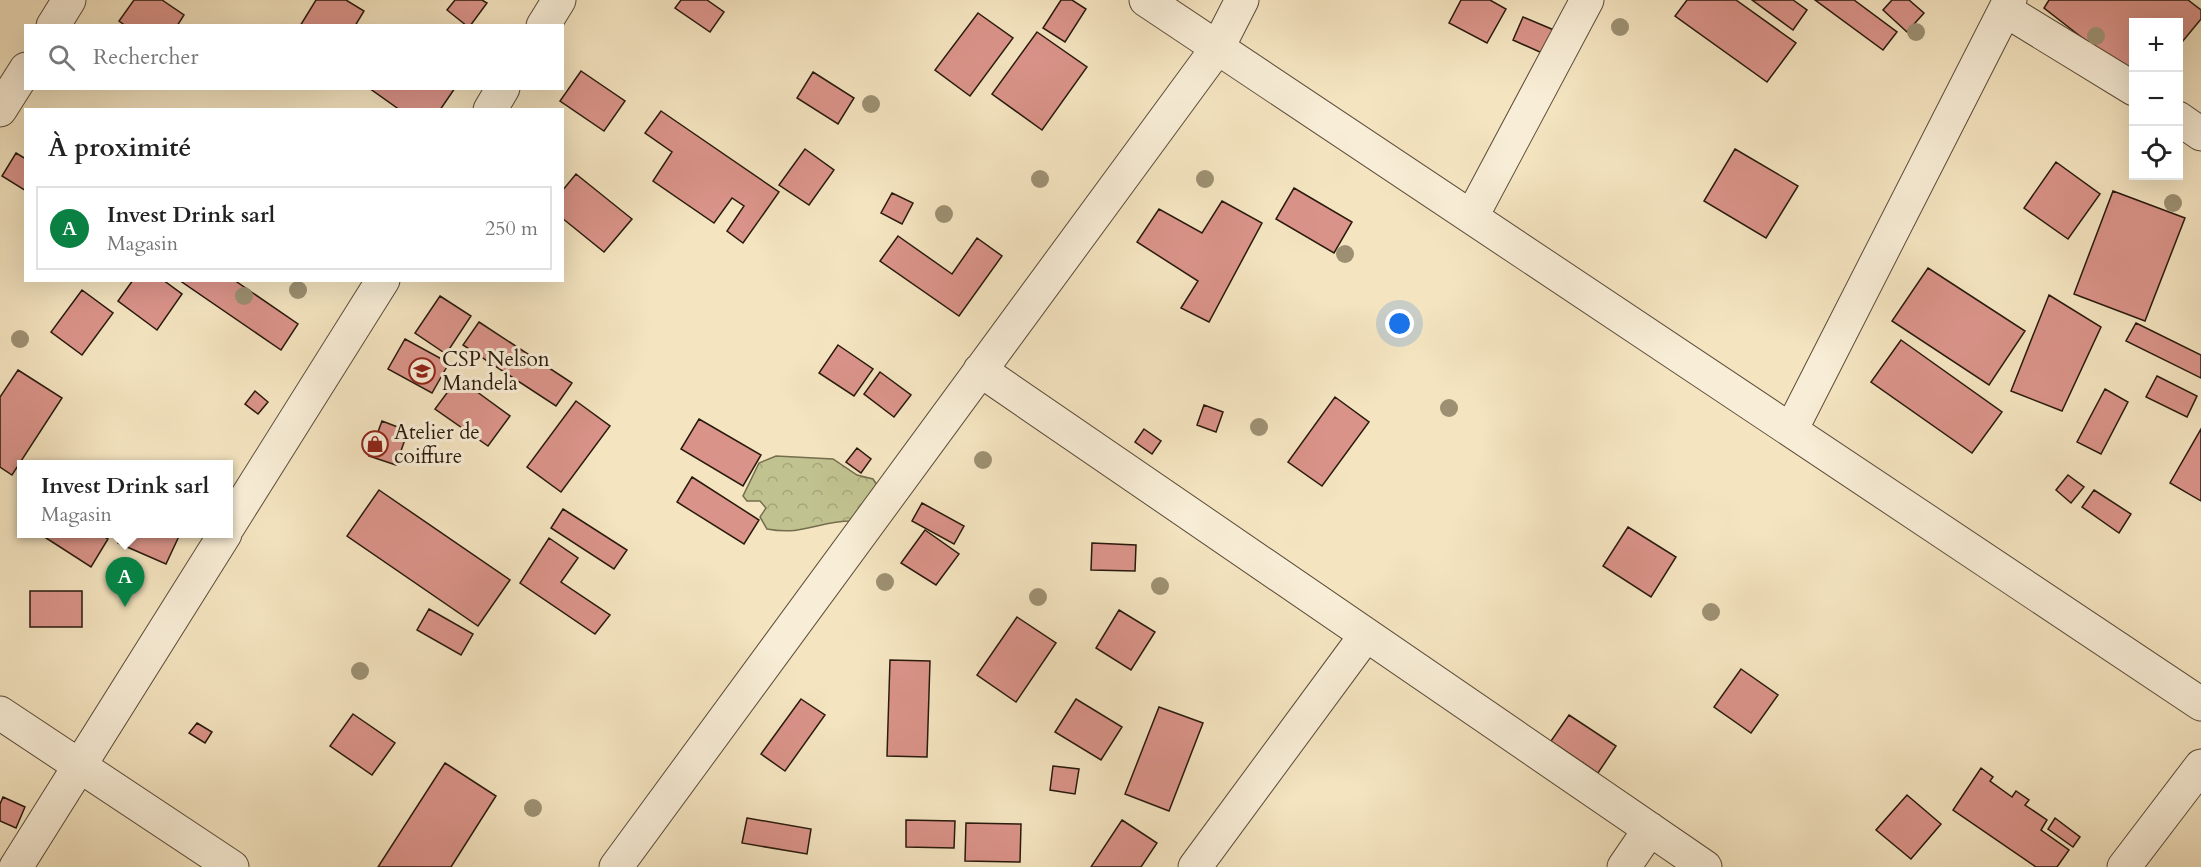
<!DOCTYPE html>
<html lang="fr">
<head>
<meta charset="utf-8">
<style>
	:root { --surface:#fff; --page:#f2f2f2; --text:#222; --muted:#767676; --line:#e0e0e0; --accent:#0b8043 }
	body { margin:0; font-family:Cardo,serif; background:var(--page); color:var(--text) }
	.controls { position:absolute; right:18px; top:18px; display:grid; overflow:hidden; border-radius:0px; box-shadow:0 6px 24px #0002 }
	.controls button { width:54px; height:54px; display:grid; place-items:center; padding:0; border:0; border-bottom:2px solid var(--line); background:var(--surface); color:var(--text); font:30px sans-serif }
	.you { position:absolute; left:1400px; top:324px; width:21px; height:21px; margin:-15px; border:4px solid #fff; border-radius:50%; background:#1a73e8; box-shadow:0 0 0 9px #1a73e833 }
	.badge { display:grid; place-items:center; width:39px; height:39px; border-radius:50%; background:var(--accent); color:#fff; font-size:20px; font-weight:700 }
	.pin { position:absolute; translate:-50% -50px; filter:drop-shadow(0 2px 3px #0008) }
	.pin::after { content:''; position:absolute; top:32px; width:21px; height:18px; background:inherit; clip-path:polygon(0 0,100% 0,50% 100%) }
	.popup { position:absolute; left:17px; top:460px; width:216px; height:78px; box-sizing:border-box; display:grid; place-content:center; border-radius:0px; background:var(--surface); filter:drop-shadow(0 2px 4px #0005); font-size:20px; white-space:nowrap; color:var(--muted) }
	.popup b { font-size:22px; color:var(--text) }
	.popup::after { content:''; position:absolute; left:50%; top:100%; margin-left:-12px; border:12px solid transparent; border-top-color:var(--surface) }
	.list { margin:0; padding:0; list-style:none }
	h2 { display:flex; justify-content:space-between; align-items:center; height:78px; margin:0; padding:0 24px; font-size:26px }
	h2 small { font-size:20px; font-weight:400; color:var(--muted) }
	.list li { display:grid; grid-template-columns:39px 1fr auto; gap:18px; align-items:center; box-sizing:border-box; height:84px; margin:0 12px 12px; padding:0 12px; border:2px solid var(--line); border-radius:0px }
	.list b { display:block; font-size:22px; white-space:nowrap }
	.list p { margin:0; font-size:20px; white-space:nowrap; color:var(--muted) }
	.list em { font-size:20px; font-style:normal; color:var(--muted) }
	.icon { flex:none; width:33px; height:33px; fill:none; stroke:currentColor; stroke-width:2; stroke-linecap:round; stroke-linejoin:round }
	.map { position:relative; flex:none; width:2201px; height:867px; overflow:hidden }
	.search { position:absolute; background:var(--surface); box-shadow:0 6px 24px #0002; left:24px; top:24px; width:540px; height:66px; display:flex; align-items:center; gap:15px; box-sizing:border-box; padding:0 21px; border-radius:0px; color:var(--muted); font-size:22px }
	.panel { position:absolute; background:var(--surface); box-shadow:0 6px 24px #0002; left:24px; top:108px; width:540px; height:174px; border-radius:0px }
	.map>svg:first-child { display:block }
	.forest { fill:url(#forest-crowns); stroke:#746e4e; stroke-width:1.5 }
	.building { fill:#da9389; stroke:#281a0c; stroke-width:1.5 }
	.lines { fill:none; stroke-linecap:round; stroke-linejoin:round }
	.minor-casing { stroke:#5b4c39; stroke-width:35 }
	.minor { stroke:#f8edd6; stroke-width:33 }
	.tree { fill:#9d9072 }
	.labels { text-anchor:middle; dominant-baseline:central; stroke-width:6; stroke-linejoin:round; paint-order:stroke }
	.poi-label { font-size:21px; fill:#281a0c; stroke:#f8edd6; text-anchor:start }
</style>
</head>
<body>
<div class="map">
<svg width="2201" height="867" viewBox="0 0 2201 867">
	<defs>
		<pattern id="forest-crowns" width="20" height="18" patternUnits="userSpaceOnUse" patternTransform="scale(1.5)"><rect width="20" height="18" fill="#c0c28f"/><path d="M2 6a3 3 0 1 1 6 0M12 15a3 3 0 1 1 6 0" fill="none" stroke="#a5a67a"/></pattern>
	</defs>
	<rect width="100%" height="100%" fill="#f4e4c0"/>
	<filter id="stains"><feTurbulence type="fractalNoise" baseFrequency=".00333" numOctaves="4"/><feColorMatrix values="0 0 0 0 .2 0 0 0 0 .09 0 0 0 0 .02 0 0 0 .5 -.17"/></filter>
	<radialGradient id="worn" r=".72"><stop offset=".6" stop-color="#630" stop-opacity="0"/><stop offset="1" stop-color="#630" stop-opacity=".3"/></radialGradient>
	<!-- forest -->
	<path class="forest" d="M776 456 833 459 857 475 873 479 881 491 851 521C819 521 803 536 767 529L760 517 766 508 760 501H747L743 496 759 463Z"/>
	<!-- building -->
	<path class="building" d="M134 0H162L184 15 177 26H126L119 21Z
		M316 0H346L364 11 355 26H300Z
		M455 0H482L487 3 470 26H467L447 10Z
		M681 0H707L724 12 710 32 675 8Z
		M1061 0H1072L1086 9 1065 42 1043 28Z
		M1461 0H1490L1506 9 1487 43 1449 23Z
		M1687 0H1736L1796 43 1767 82 1675 16Z
		M1752 0H1793L1807 10 1793 30Z
		M1815 0H1854L1897 32 1883 50Z
		M1892 0H1909L1924 13 1907 32 1883 10Z
		M2049 0H2188L2201 10V19L2178 47V22H2134V78L2044 8Z
		M978 13 1013 38 970 96 935 70Z
		M1523 17 1561 33 1551 57 1513 40Z
		M1037 32 1087 67 1042 130 992 94Z
		M581 71 625 101 604 131 560 101Z
		M813 72 854 98 838 124 797 98Z
		M369 88H455L440 110H400Z
		M661 111 779 192 743 243 727 231 744 206 732 198 714 223 653 181 672 152 645 133Z
		M805 149 834 170 809 205 779 185Z
		M1735 149 1798 186 1766 238 1704 201Z
		M16 153 26 159V191L2 176Z
		M2056 162 2100 194 2068 239 2024 208Z
		M576 174 632 219 604 252 562 218V191Z
		M1294 188 1352 222 1334 253 1276 219Z
		M2113 191 2185 218 2145 321 2074 294Z
		M892 193 913 203 902 224 881 213Z
		M1222 201 1262 223 1209 322 1181 308 1198 281 1137 242 1159 209 1202 233Z
		M898 236 952 274 977 238 1002 256 959 316 880 261Z
		M1928 268 2025 331 1989 385 1892 321Z
		M133 280H163L182 294 157 330 118 301Z
		M179 280H234L298 324 281 350Z
		M82 290 113 313 82 355 51 332Z
		M2049 295 2101 327 2062 411 2011 391Z
		M440 296 471 316 446 354 415 333Z
		M479 322 572 383 556 406 463 345Z
		M2136 323 2201 355V378L2126 341Z
		M405 339 449 363 432 393 388 369Z
		M1901 340 2002 412 1972 453 1871 382Z
		M838 345 873 369 854 396 819 373Z
		M18 370 62 398 12 475 0 467V397Z
		M880 372 911 395 894 417 864 394Z
		M2157 376 2197 396 2187 417 2146 397Z
		M458 378 510 416 488 446 435 409Z
		M2105 389 2128 402 2101 454 2077 442Z
		M255 391 268 402 258 414 245 404Z
		M1335 397 1369 422 1322 486 1288 462Z
		M576 401 610 426 561 492 527 467Z
		M1204 405 1223 412 1216 432 1197 425Z
		M699 419 761 455 743 486 681 449Z
		M382 421 408 431 396 465 369 456Z
		M1144 429 1161 441 1152 454 1135 442Z
		M2201 429V501L2170 483Z
		M857 448 871 459 861 473 846 462Z
		M2068 475 2084 487 2071 503 2056 490Z
		M692 477 759 520 744 544 677 502Z
		M379 490 510 580 478 626 347 536Z
		M2094 490 2131 514 2119 533 2082 507Z
		M922 503 964 526 954 544 912 521Z
		M563 509 627 550 614 569 551 528Z
		M1628 527 1676 557 1651 597 1603 566Z
		M925 530 959 554 936 585 901 563Z
		M45 534H100L108 539 91 567 43 536Z
		M122 534H180L166 564 118 543Z
		M549 538 578 558 561 582 610 615 595 634 520 583Z
		M1092 543 1136 545 1135 571 1091 570Z
		M30 591H82V627H30Z
		M429 609 473 634 461 655 417 630Z
		M1119 610 1155 632 1131 670 1096 648Z
		M1017 617 1056 643 1016 702 977 675Z
		M890 660 930 661 927 757 887 756Z
		M1741 669 1778 695 1751 733 1714 707Z
		M801 699 825 715 785 771 761 754Z
		M1076 699 1122 727 1101 760 1055 732Z
		M1159 707 1203 723 1169 811 1125 794Z
		M353 714 395 743 372 775 330 746Z
		M1569 715 1616 746 1598 773 1551 741Z
		M197 723 212 732 205 743 189 733Z
		M445 763 496 796 451 867H378Z
		M1053 766 1079 769 1075 794 1050 790Z
		M1981 768 1993 777 1990 781 2012 797 2016 791 2029 800 2025 805 2047 820 2041 830 2069 850 2057 867H2036L1953 810Z
		M1907 795 1941 824 1911 859 1876 830Z
		M3 797 25 807 16 828 0 821V804Z
		M747 818 811 829 807 854 742 843Z
		M2055 818 2080 837 2073 847 2048 829Z
		M906 820 955 821 954 848 906 847Z
		M1122 820 1157 843 1141 867H1091Z
		M966 823 1021 824 1020 862 965 861Z"/>
	<g class="lines">
		<!-- minor casing -->
		<g class="minor-casing">
			<path id="minor" d="M1146 0 2201 704
				M2005 10 2134 89
				M53 26 69 0
				M543 26 559 0
				M0 110 26 69
				M490 110 503 88
				M2178 118 2201 134
				M1472 216 1587 0
				M980 370 1705 867
				M1791 430 2010 0
				M228 527 383 280
				M0 713 232 867
				M16 867 225 534
				M616 867 1218 47 1242 0
				M1195 867 1366 635
				M1624 867 1650 829
				M2124 867 2201 766"/>
		</g>
		<!-- minor -->
		<use href="#minor" class="minor"/>
	</g>
	<!-- trees -->
	<g class="tree">
		<circle cx="1620" cy="27" r="9"/>
		<circle cx="1916" cy="32" r="9"/>
		<circle cx="2096" cy="36" r="9"/>
		<circle cx="871" cy="104" r="9"/>
		<circle cx="1040" cy="179" r="9"/>
		<circle cx="1205" cy="179" r="9"/>
		<circle cx="2173" cy="203" r="9"/>
		<circle cx="944" cy="214" r="9"/>
		<circle cx="1345" cy="254" r="9"/>
		<circle cx="298" cy="290" r="9"/>
		<circle cx="244" cy="296" r="9"/>
		<circle cx="20" cy="339" r="9"/>
		<circle cx="1449" cy="408" r="9"/>
		<circle cx="1259" cy="427" r="9"/>
		<circle cx="983" cy="460" r="9"/>
		<circle cx="885" cy="582" r="9"/>
		<circle cx="1160" cy="586" r="9"/>
		<circle cx="1038" cy="597" r="9"/>
		<circle cx="1711" cy="612" r="9"/>
		<circle cx="360" cy="671" r="9"/>
		<circle cx="533" cy="808" r="9"/>
	</g>
	<!-- icons -->
	<defs>
		<g id="school-ring" transform="scale(1.35)"><circle r="9.5" fill="#f8edd6" stroke="#8f2418" stroke-width="1.5"/><path d="M0-5L7-2L0 1L-7-2ZM-4 1L0 2.5L4 1V4Q0 6-4 4Z" fill="#8f2418"/></g>
		<g id="shop-ring" transform="scale(1.35)"><circle r="9.5" fill="#f8edd6" stroke="#8f2418" stroke-width="1.5"/><path d="M-5-2.5h2.3a2.7 3.5 0 0 1 5.4 0H5L5.5 6h-11ZM-1.5-2.5h3a1.5 2.3 0 0 0-3 0Z" fill="#8f2418"/></g>
	</defs>
	<g fill-rule="evenodd">
		<use href="#school-ring" x="422" y="371"/>
		<use href="#shop-ring" x="375" y="444"/>
	</g>
	<g class="labels">
		<!-- poi labels -->
		<g class="poi-label">
			<text x="442" y="359">CSP Nelson<tspan x="442" dy="24">Mandela</tspan></text>
			<text x="394" y="432">Atelier de<tspan x="394" dy="24">coiffure</tspan></text>
		</g>
	</g>
	<rect width="100%" height="100%" filter="url(#stains)"/>
	<rect width="100%" height="100%" fill="url(#worn)"/>
</svg>
<div class="controls">
<button>+</button>
<button>−</button>
<button><svg class="icon" aria-label="locate" viewBox="0 0 24 24"><circle cx="12" cy="12" r="6"/><path d="M12 2v4M12 18v4M2 12h4M18 12h4"/></svg></button>
</div>
<div class="you"></div>
<div class="pin badge" style="left:125px;top:607px">A</div>
<div class="popup"><b>Invest Drink sarl</b>Magasin</div>
<div class="search"><svg class="icon" aria-label="search" viewBox="0 0 24 24"><circle cx="10" cy="10" r="6"/><path d="M15 15l6 6"/></svg>Rechercher</div>
<section class="panel">
<h2>À proximité<small></small></h2>
<ul class="list">
<li><span class="badge">A</span><div><b>Invest Drink sarl</b><p>Magasin</p></div><em>250 m</em></li>
</ul>
</section>
</div>
</body>
</html>
